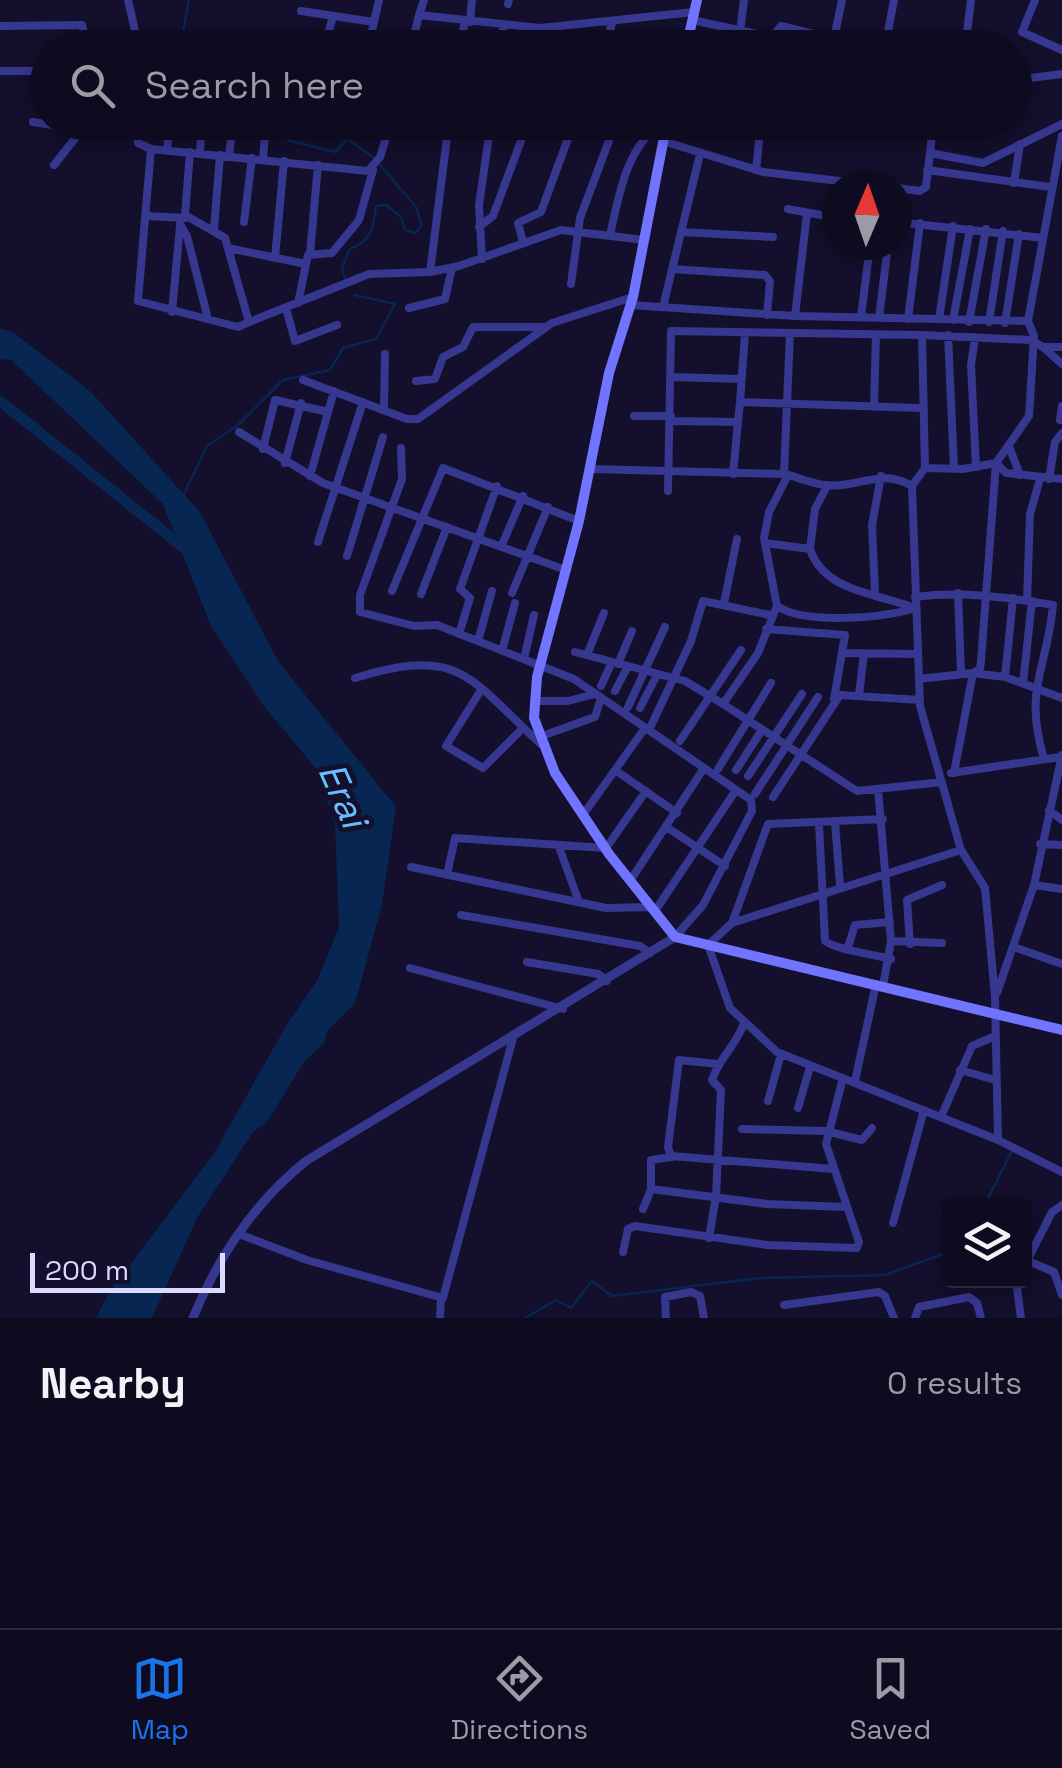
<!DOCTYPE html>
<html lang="en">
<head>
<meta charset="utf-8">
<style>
	:root { --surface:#0e0b21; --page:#1c192e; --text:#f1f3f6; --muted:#9b9ba5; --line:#2e2b3f; --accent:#1a73e8 }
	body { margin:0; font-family:"Space Grotesk",sans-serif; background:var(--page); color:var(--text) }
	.controls { position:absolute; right:30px; bottom:30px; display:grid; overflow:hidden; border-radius:10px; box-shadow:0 5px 15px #0003 }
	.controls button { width:90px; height:90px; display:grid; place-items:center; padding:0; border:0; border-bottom:2px solid var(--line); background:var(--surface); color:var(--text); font:50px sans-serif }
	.compass { position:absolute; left:822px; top:170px; width:90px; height:90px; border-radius:50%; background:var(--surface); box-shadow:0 5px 15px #0003; rotate:2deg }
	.scale { position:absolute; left:30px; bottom:25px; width:195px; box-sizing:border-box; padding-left:10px; border:5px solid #dddaff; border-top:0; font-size:28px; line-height:35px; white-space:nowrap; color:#dddaff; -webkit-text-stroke:8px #130f2c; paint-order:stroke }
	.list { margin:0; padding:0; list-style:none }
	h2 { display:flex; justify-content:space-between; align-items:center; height:130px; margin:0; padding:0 40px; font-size:42px }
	h2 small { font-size:32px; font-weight:400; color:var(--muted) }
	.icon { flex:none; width:55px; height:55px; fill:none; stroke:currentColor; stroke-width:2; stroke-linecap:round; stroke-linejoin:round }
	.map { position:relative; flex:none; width:1062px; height:1318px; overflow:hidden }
	.search { position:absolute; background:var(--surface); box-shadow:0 5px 15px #0003; left:30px; right:30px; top:30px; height:110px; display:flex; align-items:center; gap:25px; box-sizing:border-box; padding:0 35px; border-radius:55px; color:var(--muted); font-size:38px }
	.sheet { height:310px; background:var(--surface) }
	nav { display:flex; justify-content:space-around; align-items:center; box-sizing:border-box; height:140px; border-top:2px solid var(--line); background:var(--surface); font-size:28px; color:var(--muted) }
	nav a { display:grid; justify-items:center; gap:5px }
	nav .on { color:var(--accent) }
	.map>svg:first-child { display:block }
	.water { fill:#082652 }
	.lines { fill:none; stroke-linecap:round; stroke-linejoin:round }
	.stream { stroke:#082652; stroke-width:2.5 }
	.river { stroke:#082652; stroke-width:11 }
	.minor { stroke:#36378f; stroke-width:8 }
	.tertiary { stroke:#36378f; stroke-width:9 }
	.secondary { stroke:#7174ff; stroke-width:10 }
	.labels { text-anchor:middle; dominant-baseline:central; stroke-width:10; stroke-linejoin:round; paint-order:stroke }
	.water-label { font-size:38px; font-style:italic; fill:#68bfff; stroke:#130f2c }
</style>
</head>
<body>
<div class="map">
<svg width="1062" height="1318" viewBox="0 0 1062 1318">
	<rect width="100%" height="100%" fill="#130f2c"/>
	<!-- water -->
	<path class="water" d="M0 328 14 333 91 392 200 512 278 661 396 807 382 905 355 1003 327 1031 324 1043 304 1062 267 1122 253 1132 197 1218 152 1318H96L108 1294 213 1155 286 1026 318 979 339 927 335 825 318 771 263 705 211 626 163 504 11 360 0 359Z"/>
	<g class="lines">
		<!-- stream -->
		<path class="stream" d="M180 48 189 0
			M287 122V140L335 152 348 139 374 158
			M345 279 342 268 350 249C372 240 373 229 376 206L386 205 401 217 405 230 415 233 422 225 416 207 379 164
			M184 494 207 446 238 425 283 380 330 370 343 348 376 339 395 304 355 295
			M984 1206 1013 1149
			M525 1318 556 1300 571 1308 592 1281 612 1296 760 1278 885 1275 943 1254 950 1230"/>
		<!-- river -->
		<path class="river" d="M0 401 188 551"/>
		<!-- minor -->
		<path class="minor" d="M128 0 139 48
			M424 0 419 15 540 28 694 12
			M1035 0 1022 32 1062 50
			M508 4 509 0
			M301 11 374 22
			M692 20 772 37 781 26 834 39
			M470 22 472 0
			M0 26 82 25 87 48
			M289 34 311 48
			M324 48 333 16
			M368 48 379 0
			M411 48 419 15
			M460 48 465 21
			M500 48 504 24
			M556 48 564 26
			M605 48 612 23
			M738 48 744 0
			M832 48 842 0
			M885 48 894 0
			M965 48 971 0
			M0 71H48
			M1014 80 1062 74
			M33 122 84 130
			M137 122 138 143 151 149 368 171 380 157 391 122
			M389 131 447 134
			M663 141 763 172 874 185
			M151 149 138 301 238 327 249 322
			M167 149 170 122
			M190 152 185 215 225 238 249 322 369 274 430 272 459 266 561 230 644 240
			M200 153 202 122
			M930 153 983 163 1062 124
			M229 156 233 122
			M263 159 266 122
			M54 165 88 122
			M756 170 761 122
			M927 170 1050 187
			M1014 183 1020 144
			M897 188 920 191 926 187 933 127
			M788 209 837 218
			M147 216 186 218
			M244 222 252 158
			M897 222 1043 238
			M180 224 187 236 208 319
			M479 227 493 216 528 122
			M214 229 220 155
			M681 232 773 237
			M610 235C619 196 626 145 664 122
			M523 242 518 223 541 212 574 122
			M228 248 306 264
			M310 254 318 165
			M275 258 284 161
			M482 259 479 205 491 122
			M672 269 765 275 770 281 767 315
			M430 272 449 122
			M571 284 580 218 616 122
			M298 303 308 255 332 253 359 220 373 170
			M631 305 795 316 1028 321
			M663 307 700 154
			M286 308 295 341 337 325
			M409 308 445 299 452 268
			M172 312 180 226
			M795 316 807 213
			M861 317 870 245
			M879 318 888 245
			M908 319 920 223
			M939 319 953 226
			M953 320 970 229
			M969 322 986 229
			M989 322 1003 231
			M1005 323 1019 234
			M745 333 740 402 921 408
			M948 335 954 468
			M975 337 971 365 976 467
			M1043 347 1062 364
			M671 377 742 379
			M303 380 407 419H418L552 323 633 297
			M416 381 435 379 443 357 463 347 473 327H544
			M874 407 876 335
			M384 410 385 354
			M634 416H671
			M1060 420 1062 406
			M671 421 738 422 740 402
			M239 432 323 483 566 570
			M401 448 402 479 360 595V612L414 626 437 625 574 679 751 800 752 811 703 905 675 937
			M263 449 275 400 328 412
			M1010 449 1020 475
			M285 463 301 403
			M996 463 1006 473 1062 479
			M925 468 922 335 1031 340 1043 347H1062
			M591 469 784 474 790 333
			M733 474 738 422
			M786 474C799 478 813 484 826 485 858 489 881 467 912 486
			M310 476 334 391
			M1049 479 1055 442 1062 433
			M668 491 671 331 922 335
			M318 542 363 402
			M765 543 810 549C824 592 877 593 915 608 883 618 805 625 777 606
			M501 547 523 496
			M810 549 815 509 827 486
			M347 556 383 437
			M392 591 443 468 579 521
			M512 593 548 507
			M875 593 872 525 881 476
			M958 593 961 673
			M421 594 447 527
			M915 597C962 591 1006 597 1053 605 1047 671 1023 687 1044 759
			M1027 601 1030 514 1040 479
			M724 603 737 539
			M766 629 845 635 834 699
			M459 634 470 598 460 589 497 486
			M478 641 492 591
			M502 651 515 603
			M575 652 685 681 723 704 758 653 777 606 764 538 769 512 788 475
			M844 653 917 654
			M587 655 604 613
			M524 659 534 615
			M618 664 632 631
			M1005 677 1013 598
			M355 678C462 645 469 679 542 745
			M919 679 973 673 1005 677 1062 698
			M1023 683 1032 601
			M601 686 612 662
			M481 690 446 746 483 768 523 728
			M615 691 628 666
			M859 695 864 653
			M534 701H568L595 694
			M723 704 857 791 942 782
			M628 707 665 627
			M640 708 657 675
			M649 730 691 641 703 601 770 615
			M539 737 595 717 601 698
			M680 741 741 650
			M718 769 771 683
			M615 770 677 813
			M736 770 762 730
			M951 773 1060 757
			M954 773 973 673 980 669 981 661 996 463
			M748 776 802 694
			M878 789 891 941 883 986
			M755 794 818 697
			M773 797 840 695 920 700
			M1049 810 1062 820
			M583 815 645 728
			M835 822 840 886
			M819 823 825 941C836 950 873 954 891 959
			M668 828 725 866
			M1040 844 1062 845
			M559 847 579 902
			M961 850 732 923 708 945 730 1008 777 1052 998 1140 1062 1172
			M411 867 606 908 652 907
			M447 875 455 838 606 848 646 791
			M630 881 704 768
			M1034 885 1062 889
			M655 911 736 790
			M461 915 640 946 650 953
			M732 923 768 824 883 819
			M891 941 942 943
			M910 944 907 900 942 885
			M848 947 855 925 890 922
			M1014 947 1062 964
			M527 962 598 974 607 981
			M410 968 563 1009
			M997 993 1034 885 1062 755
			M718 1064 679 1060 668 1147 671 1156 834 1169
			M960 1070 995 1080
			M855 1081 876 984
			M768 1101 781 1054
			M798 1108 810 1067
			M941 1117 972 1046 993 1037
			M742 1129 826 1131 862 1140 872 1128
			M998 1140 995 997 985 888 961 850 920 706 912 486 925 468 963 469 996 463 1029 416 1034 336 1028 321 1062 136
			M651 1189 767 1204 846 1207
			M643 1209 651 1189V1160L672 1157
			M893 1223 924 1110
			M239 1234 307 1260 443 1298 513 1038
			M709 1238 716 1196 721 1090 712 1080C719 1058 736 1046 744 1023
			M623 1252 628 1229 635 1226 767 1245 857 1248 859 1242 826 1144 843 1078
			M1028 1261 1054 1272 1062 1295
			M1024 1267 1052 1212 1062 1205
			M1016 1280 1021 1318
			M784 1305 879 1292 885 1296 894 1318
			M440 1318 441 1299
			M666 1318 665 1297 691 1292 700 1296 704 1318
			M915 1318 919 1307 969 1297 977 1303 981 1318"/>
		<!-- tertiary -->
		<path class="tertiary" d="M193 1318C218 1257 255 1202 306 1161L675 937"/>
		<!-- secondary -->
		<path class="secondary" d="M686 48 697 0
			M667 122 633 297 609 373 579 521 537 677 534 718 555 773 609 854 675 937 1062 1030"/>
	</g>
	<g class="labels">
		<!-- water labels -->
		<g class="water-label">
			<text transform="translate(343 795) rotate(66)">Erai</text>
		</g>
	</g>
</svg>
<div class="controls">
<button><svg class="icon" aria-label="layers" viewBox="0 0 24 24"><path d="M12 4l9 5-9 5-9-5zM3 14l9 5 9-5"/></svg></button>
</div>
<svg class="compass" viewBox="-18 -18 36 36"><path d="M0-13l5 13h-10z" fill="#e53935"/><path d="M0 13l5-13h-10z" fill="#9b9ba5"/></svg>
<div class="scale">200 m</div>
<div class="search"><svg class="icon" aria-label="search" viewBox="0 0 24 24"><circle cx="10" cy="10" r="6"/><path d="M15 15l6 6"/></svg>Search here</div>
</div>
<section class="sheet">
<h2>Nearby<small>0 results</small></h2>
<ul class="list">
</ul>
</section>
<nav>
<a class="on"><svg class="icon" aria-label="map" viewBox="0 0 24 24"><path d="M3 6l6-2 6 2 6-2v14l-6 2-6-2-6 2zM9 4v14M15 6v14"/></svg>Map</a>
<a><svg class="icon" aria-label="directions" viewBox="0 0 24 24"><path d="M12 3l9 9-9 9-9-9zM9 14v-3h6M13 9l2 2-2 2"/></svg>Directions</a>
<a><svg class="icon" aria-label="saved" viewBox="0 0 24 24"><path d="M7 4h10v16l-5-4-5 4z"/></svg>Saved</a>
</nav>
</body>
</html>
